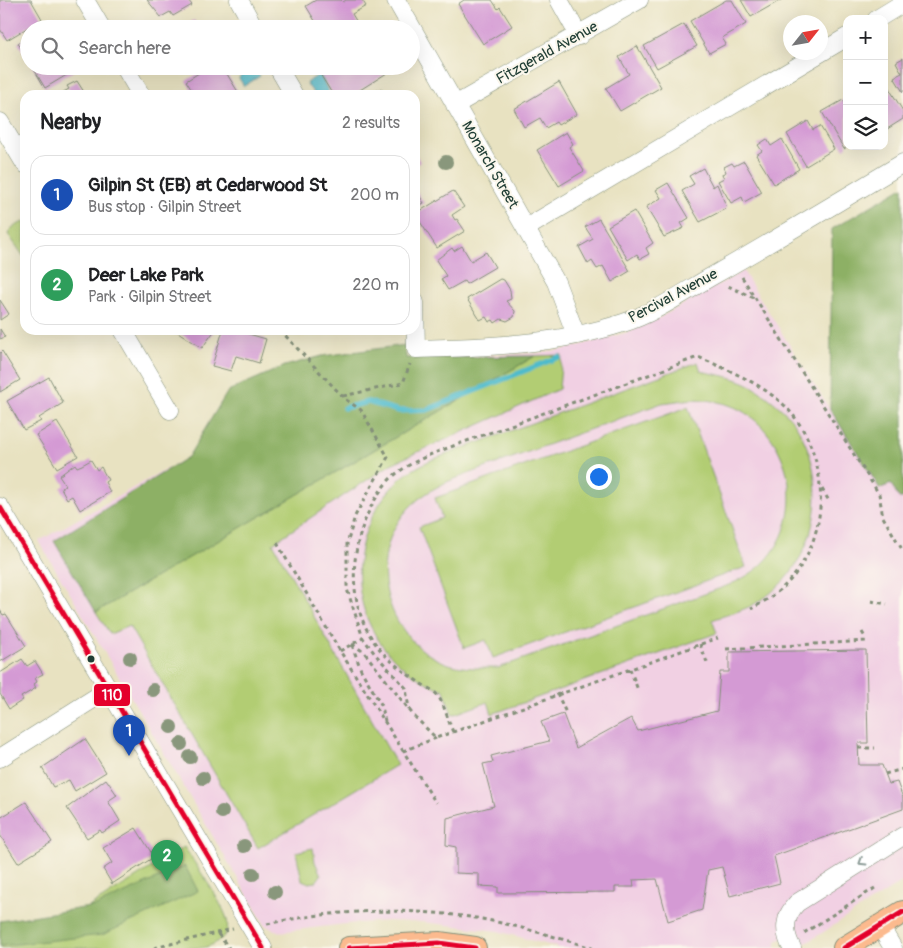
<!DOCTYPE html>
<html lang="en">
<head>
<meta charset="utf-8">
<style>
	:root { --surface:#fff; --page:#f2f2f2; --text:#202124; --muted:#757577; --line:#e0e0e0; --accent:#7c3aed }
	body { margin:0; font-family:Pangolin,sans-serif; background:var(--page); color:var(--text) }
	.controls { position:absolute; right:15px; top:15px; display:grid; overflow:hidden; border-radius:10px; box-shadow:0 5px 20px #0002 }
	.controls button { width:45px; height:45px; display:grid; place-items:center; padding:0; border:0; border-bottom:1px solid var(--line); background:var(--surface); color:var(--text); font:25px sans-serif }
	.compass { position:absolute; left:783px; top:15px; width:45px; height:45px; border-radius:50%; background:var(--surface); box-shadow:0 5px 20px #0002; rotate:59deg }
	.you { position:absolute; left:598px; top:476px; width:18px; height:18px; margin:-12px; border:4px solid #fff; border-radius:50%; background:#1a73e8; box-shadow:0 0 0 8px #1a73e833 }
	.badge { display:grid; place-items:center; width:32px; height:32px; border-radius:50%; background:var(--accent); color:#fff; font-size:16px; font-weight:700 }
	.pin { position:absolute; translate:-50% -41px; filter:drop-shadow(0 1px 2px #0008) }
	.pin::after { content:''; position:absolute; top:26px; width:18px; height:15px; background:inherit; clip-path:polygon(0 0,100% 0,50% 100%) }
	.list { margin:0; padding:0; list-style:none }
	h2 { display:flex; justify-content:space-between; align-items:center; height:65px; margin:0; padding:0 20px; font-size:21px }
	h2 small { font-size:16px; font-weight:400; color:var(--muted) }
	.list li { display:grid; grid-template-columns:32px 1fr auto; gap:15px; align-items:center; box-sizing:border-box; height:80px; margin:0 10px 10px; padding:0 10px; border:1px solid var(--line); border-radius:15px }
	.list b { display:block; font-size:19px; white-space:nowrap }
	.list p { margin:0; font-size:16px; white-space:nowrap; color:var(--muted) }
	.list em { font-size:16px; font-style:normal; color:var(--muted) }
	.icon { flex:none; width:28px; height:28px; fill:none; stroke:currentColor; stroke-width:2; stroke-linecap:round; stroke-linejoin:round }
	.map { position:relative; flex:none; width:903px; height:948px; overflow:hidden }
	.search { position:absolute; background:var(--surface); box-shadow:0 5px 20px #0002; left:20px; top:20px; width:400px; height:55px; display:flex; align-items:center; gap:12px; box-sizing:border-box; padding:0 18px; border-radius:28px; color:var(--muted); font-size:19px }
	.panel { position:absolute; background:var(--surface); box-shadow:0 5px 20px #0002; left:20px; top:90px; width:400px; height:245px; border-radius:15px }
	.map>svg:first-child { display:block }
	.built { fill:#f1d0e3 }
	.green { fill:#b2cd73; stroke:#688554; fill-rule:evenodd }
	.forest { fill:#8db065; stroke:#56764c }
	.water { fill:#50bbcc; stroke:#387c80 }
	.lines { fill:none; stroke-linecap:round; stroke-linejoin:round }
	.stream { stroke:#50bbcc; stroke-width:5.5 }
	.building { fill:#d49ad4 }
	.minor-casing { stroke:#84907a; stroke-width:19 }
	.major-casing { stroke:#84907a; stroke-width:24 }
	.path { stroke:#84907a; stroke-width:3; stroke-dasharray:4 4; stroke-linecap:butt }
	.minor { stroke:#fff; stroke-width:18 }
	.major { stroke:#fcba8e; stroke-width:22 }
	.bus-1-casing { stroke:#fbf7ec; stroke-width:9 }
	.bus-1 { stroke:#e4002b; stroke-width:5 }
	.tree { fill:#89977b }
	.oneway { stroke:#8f9e9a }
	.bus-dot { fill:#1f3d34; stroke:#fbf7ec; stroke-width:2 }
	.labels { text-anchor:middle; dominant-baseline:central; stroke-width:4; stroke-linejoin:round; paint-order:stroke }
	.street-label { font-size:15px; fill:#1f3d34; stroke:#fbf7ec }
	.line-badge { stroke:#fbf7ec; stroke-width:2 }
	.badge-label { font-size:14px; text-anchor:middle; font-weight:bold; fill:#fff }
</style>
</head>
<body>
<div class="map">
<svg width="903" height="948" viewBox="0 0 903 948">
	<rect width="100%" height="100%" fill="#fbf7ec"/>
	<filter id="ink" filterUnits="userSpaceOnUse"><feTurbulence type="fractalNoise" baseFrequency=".02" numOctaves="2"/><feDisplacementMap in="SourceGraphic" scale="10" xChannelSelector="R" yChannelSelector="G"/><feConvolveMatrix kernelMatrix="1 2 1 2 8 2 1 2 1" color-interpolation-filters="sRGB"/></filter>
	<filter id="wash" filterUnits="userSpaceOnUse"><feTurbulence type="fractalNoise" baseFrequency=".0096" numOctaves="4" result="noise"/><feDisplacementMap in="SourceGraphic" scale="20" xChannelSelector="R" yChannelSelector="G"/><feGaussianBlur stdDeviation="1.12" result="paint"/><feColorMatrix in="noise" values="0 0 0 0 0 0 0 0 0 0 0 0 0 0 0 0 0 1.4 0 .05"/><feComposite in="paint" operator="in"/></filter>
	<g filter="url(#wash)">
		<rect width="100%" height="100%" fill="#e8e2c1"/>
		<!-- built -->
		<path class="built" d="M743 271 880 489 891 484 899 497 903 495V881L808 942 803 944 798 932 776 941V948H560L497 931 423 922 387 921 345 924 280 932 270 928 265 925 39 541 188 457 228 391 285 366 322 356 405 345 406 358 540 353 566 349 629 332 657 319Z"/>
		<!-- green -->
		<path class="green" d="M23 222H25L24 257 8 234 12 228Z
			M562 355 559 389 391 464 273 543 397 765 258 848 129 626 110 634 96 612 535 356Z
			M698 362 701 371C718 375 736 377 752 386 767 396 784 409 795 424 832 481 819 562 761 600 747 610 728 614 712 620L717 633 492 714 488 702 452 715 444 690C353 658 331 551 396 483 405 473 419 466 431 460ZM693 399C712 400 731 403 747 414 793 446 805 515 768 558 756 572 741 580 724 587L498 668C482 668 467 669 452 665 387 646 362 559 408 509 419 497 434 488 449 481L662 403Z
			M688 407 746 567 493 658 486 640 464 648 419 527 442 518 435 498Z
			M184 847C194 862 224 905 227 920 231 937 215 945 202 948H0V929L62 924Z
			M313 848 315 862 321 875 316 882 309 883 302 880 296 852Z"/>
		<!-- forest -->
		<path class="forest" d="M903 187V498H899L891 484 880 489 830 409 832 229Z
			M405 345 406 358 535 356 96 612 54 541 188 457 228 391 285 366 322 356Z
			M185 866 198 891 102 935 0 946V921L96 906Z"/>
		<!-- water -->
		<path class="water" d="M243 66H255L260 76 244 86 239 78 243 72Z
			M320 74 330 95H315L306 83Z"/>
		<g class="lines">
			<!-- stream -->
			<path class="stream" d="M344 408 368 402 399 411 427 410 559 357"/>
		</g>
		<g id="blocks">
			<!-- building -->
			<path class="building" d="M0 0H31L42 19 7 40 0 29Z
				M147 0H188L192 5 173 16 170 12 161 17Z
				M316 0H341L343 2 346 0H362L366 6 352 14 358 24 349 29H320L306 6Z
				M464 0H492L498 9 500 7 512 26 483 44 458 4Z
				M726 0H732L746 24 722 38 726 44 709 53 690 21Z
				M741 0H781L751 17Z
				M194 20 200 29H180Z
				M684 24 697 46 657 68 644 46Z
				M29 36V61L18 43Z
				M637 46 661 87 620 111 606 88 629 74 619 57Z
				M903 58V92L894 77 902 73 896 62Z
				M32 66H72L75 70 45 88Z
				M210 66H222L240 95H195L186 81Z
				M315 66H383L387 73 352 95H333Z
				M884 80 903 111V119L884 131Z
				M77 81 86 95H58L69 89 67 86Z
				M559 82 577 114 558 125 556 122 546 128 540 118 524 127 514 109Z
				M381 88 385 95H369Z
				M843 100 847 106V147L844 149 822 112Z
				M808 121 813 130 820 126 834 149 806 166 787 134Z
				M566 132 573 144 569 147 584 171 559 186 537 150Z
				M767 139 771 146 782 139 799 169 774 184 756 155 762 151 758 145Z
				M415 153 420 162 415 165Z
				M744 161 762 192 744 202 742 197 731 203 718 181 724 178 722 174 726 172 724 167 732 163 734 166Z
				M703 168 713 187 717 184 727 208 700 222 682 191 694 184 689 176Z
				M668 183 689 218 681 223 684 228 664 237 646 207 661 198 656 190Z
				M415 189 424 203 415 208Z
				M453 191 464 207 452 215 455 220 457 219 465 231 437 248 415 214Z
				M634 211 653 243 646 248 649 254 640 259 637 254 628 260 608 226Z
				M599 219 630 271 612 282 603 266 597 269 592 261 588 264 579 247 593 239 585 227Z
				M462 246 471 261 486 252 495 267 466 284 464 281 448 290 441 279 446 276 436 260 452 248 454 251Z
				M500 279 504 280 510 290 511 299 506 301 515 311 514 317 507 321 501 319 495 323 493 320 489 322 486 317 480 320 467 299Z
				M0 300 9 314 0 320Z
				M0 329 5 337 0 339Z
				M175 330H215L202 348Z
				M223 330H235L266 339 259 363 236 356 231 371 212 366Z
				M2 351 20 380 0 392V353Z
				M49 377 63 403 39 418 41 421 24 430 7 401Z
				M57 422 78 456 57 468 36 435Z
				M91 460 97 470 101 467 108 480 105 482 110 492 80 510 72 496 67 499 61 488 65 485 59 476 75 464 77 467 82 465Z
				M0 610 3 615 6 614 26 646 0 662Z
				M866 650 868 743H858L859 765H882L889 784 897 782 903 798V809L774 856 780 883 730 896 722 867 708 870 702 910 668 921 657 879 633 880 634 887H615V892L498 893V887L479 886V874L456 873V847L446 845 447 818 494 806 483 764 493 762 491 756 549 741 541 722 563 714 576 748 631 718 638 731 717 711 720 672H729V652Z
				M22 659 27 666 35 661 43 674 35 678 37 682 34 684 36 688 21 697 23 700 9 709 0 694V673Z
				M85 739 106 772 75 791 69 780 53 787 42 768Z
				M106 779 117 795 108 801 120 821 102 833 100 830 87 838 67 808Z
				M26 802 52 842 18 863 0 835V818Z
				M136 828 154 857 112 884 103 869 112 863 103 848Z"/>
		</g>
	</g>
	<g filter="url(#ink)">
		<use href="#blocks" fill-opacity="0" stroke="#84907a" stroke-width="1"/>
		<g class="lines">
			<!-- minor casing -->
			<g class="minor-casing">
				<path id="minor" d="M85 0 102 29
					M239 0 255 29
					M396 0 556 282 576 335
					M559 0 579 36
					M877 19 903 3
					M124 66 141 95
					M277 66 294 95
					M455 105 639 0
					M0 122 25 164
					M526 228 847 37
					M415 302 416 349C486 347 556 345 623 323 655 313 684 292 714 275 777 239 840 201 903 163
					M123 330 170 410
					M0 507 263 948
					M0 758 109 689
					M880 926 893 948
					M792 948C783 932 784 916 797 903L903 836"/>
			</g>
			<!-- major casing -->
			<g class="major-casing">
				<path id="major" d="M349 948 439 943 475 948
					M844 948 903 912"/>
			</g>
			<!-- path -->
			<path class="path" d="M742 277 879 494 883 517 903 551
				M728 286 754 298
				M280 330 345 399 361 410 388 457 355 516 347 544V589L363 638 375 654 406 688 409 710
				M343 396 403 383 410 364
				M822 489 829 501
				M277 543 340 651 436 803
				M871 601 887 604
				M862 632 865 637
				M352 644 364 652 414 716 436 738 718 638
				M700 644 708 665
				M352 645 361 670 382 706 385 721
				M726 649 868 641
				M340 651 363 638
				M630 669 638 690
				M557 693 566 713
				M453 732C448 721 445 706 438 696 435 691 426 687 420 683 403 671 387 660 375 643 342 597 351 530 384 486 396 470 416 461 434 453L698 357C728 370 759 382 784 405 825 446 832 515 802 564 790 585 771 598 751 609
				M858 748H875
				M403 751 436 738
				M885 774 903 769
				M267 924C335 909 413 907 482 919 519 926 556 937 592 948
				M804 933 878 886
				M218 934 229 948
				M154 948 233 929"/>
			<!-- minor -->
			<use href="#minor" class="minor"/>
			<!-- major -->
			<use href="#major" class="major"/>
			<!-- bus-1 casing -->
			<g class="bus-1-casing">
				<path id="bus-1" d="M0 507 263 948
					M349 948 439 943 475 948
					M844 948 903 912"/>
			</g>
			<!-- bus-1 -->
			<use href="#bus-1" class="bus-1"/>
		</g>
		<!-- trees -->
		<g class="tree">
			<circle cx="446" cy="162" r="7"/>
			<circle cx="130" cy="658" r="7"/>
			<circle cx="153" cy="690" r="7"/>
			<circle cx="171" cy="727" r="7"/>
			<circle cx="181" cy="744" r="7"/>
			<circle cx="190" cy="757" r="7"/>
			<circle cx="203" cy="778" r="7"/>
			<circle cx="222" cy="812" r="7"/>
			<circle cx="244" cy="846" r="7"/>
			<circle cx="253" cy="874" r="7"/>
			<circle cx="275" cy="892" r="7"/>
		</g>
		<!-- one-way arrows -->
		<defs><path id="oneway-chevron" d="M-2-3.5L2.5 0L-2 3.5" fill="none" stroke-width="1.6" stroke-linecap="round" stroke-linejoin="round" transform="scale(1.25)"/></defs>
		<use class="oneway" href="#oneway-chevron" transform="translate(862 862) rotate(148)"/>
	</g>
	<!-- markers -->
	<circle class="bus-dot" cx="91" cy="659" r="4.5"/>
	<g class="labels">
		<!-- street labels -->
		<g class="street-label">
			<text transform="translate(547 53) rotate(-29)">Fitzgerald Avenue</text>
			<text transform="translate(490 165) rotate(60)">Monarch Street</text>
			<text transform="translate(673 296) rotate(-28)">Percival Avenue</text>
		</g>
	</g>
	<rect class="line-badge" x="93" y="683" width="38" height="24" rx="5" fill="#e4002b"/>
	<g class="badge-label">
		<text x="112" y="700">110</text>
	</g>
</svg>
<div class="controls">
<button>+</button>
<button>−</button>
<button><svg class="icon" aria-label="layers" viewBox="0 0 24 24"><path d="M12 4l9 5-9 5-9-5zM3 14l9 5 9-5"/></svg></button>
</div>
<svg class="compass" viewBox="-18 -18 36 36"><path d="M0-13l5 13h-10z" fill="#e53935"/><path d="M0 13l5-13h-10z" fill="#757577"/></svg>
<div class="you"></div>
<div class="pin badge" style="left:129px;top:756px;background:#1a4fb4">1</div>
<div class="pin badge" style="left:167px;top:881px;background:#2e9e5b">2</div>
<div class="search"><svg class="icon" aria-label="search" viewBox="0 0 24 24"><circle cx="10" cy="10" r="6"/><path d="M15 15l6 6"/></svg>Search here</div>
<section class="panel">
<h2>Nearby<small>2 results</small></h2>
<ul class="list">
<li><span class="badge" style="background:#1a4fb4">1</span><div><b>Gilpin St (EB) at Cedarwood St</b><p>Bus stop · Gilpin Street</p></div><em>200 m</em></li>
<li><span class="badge" style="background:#2e9e5b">2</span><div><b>Deer Lake Park</b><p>Park · Gilpin Street</p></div><em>220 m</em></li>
</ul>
</section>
</div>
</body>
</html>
